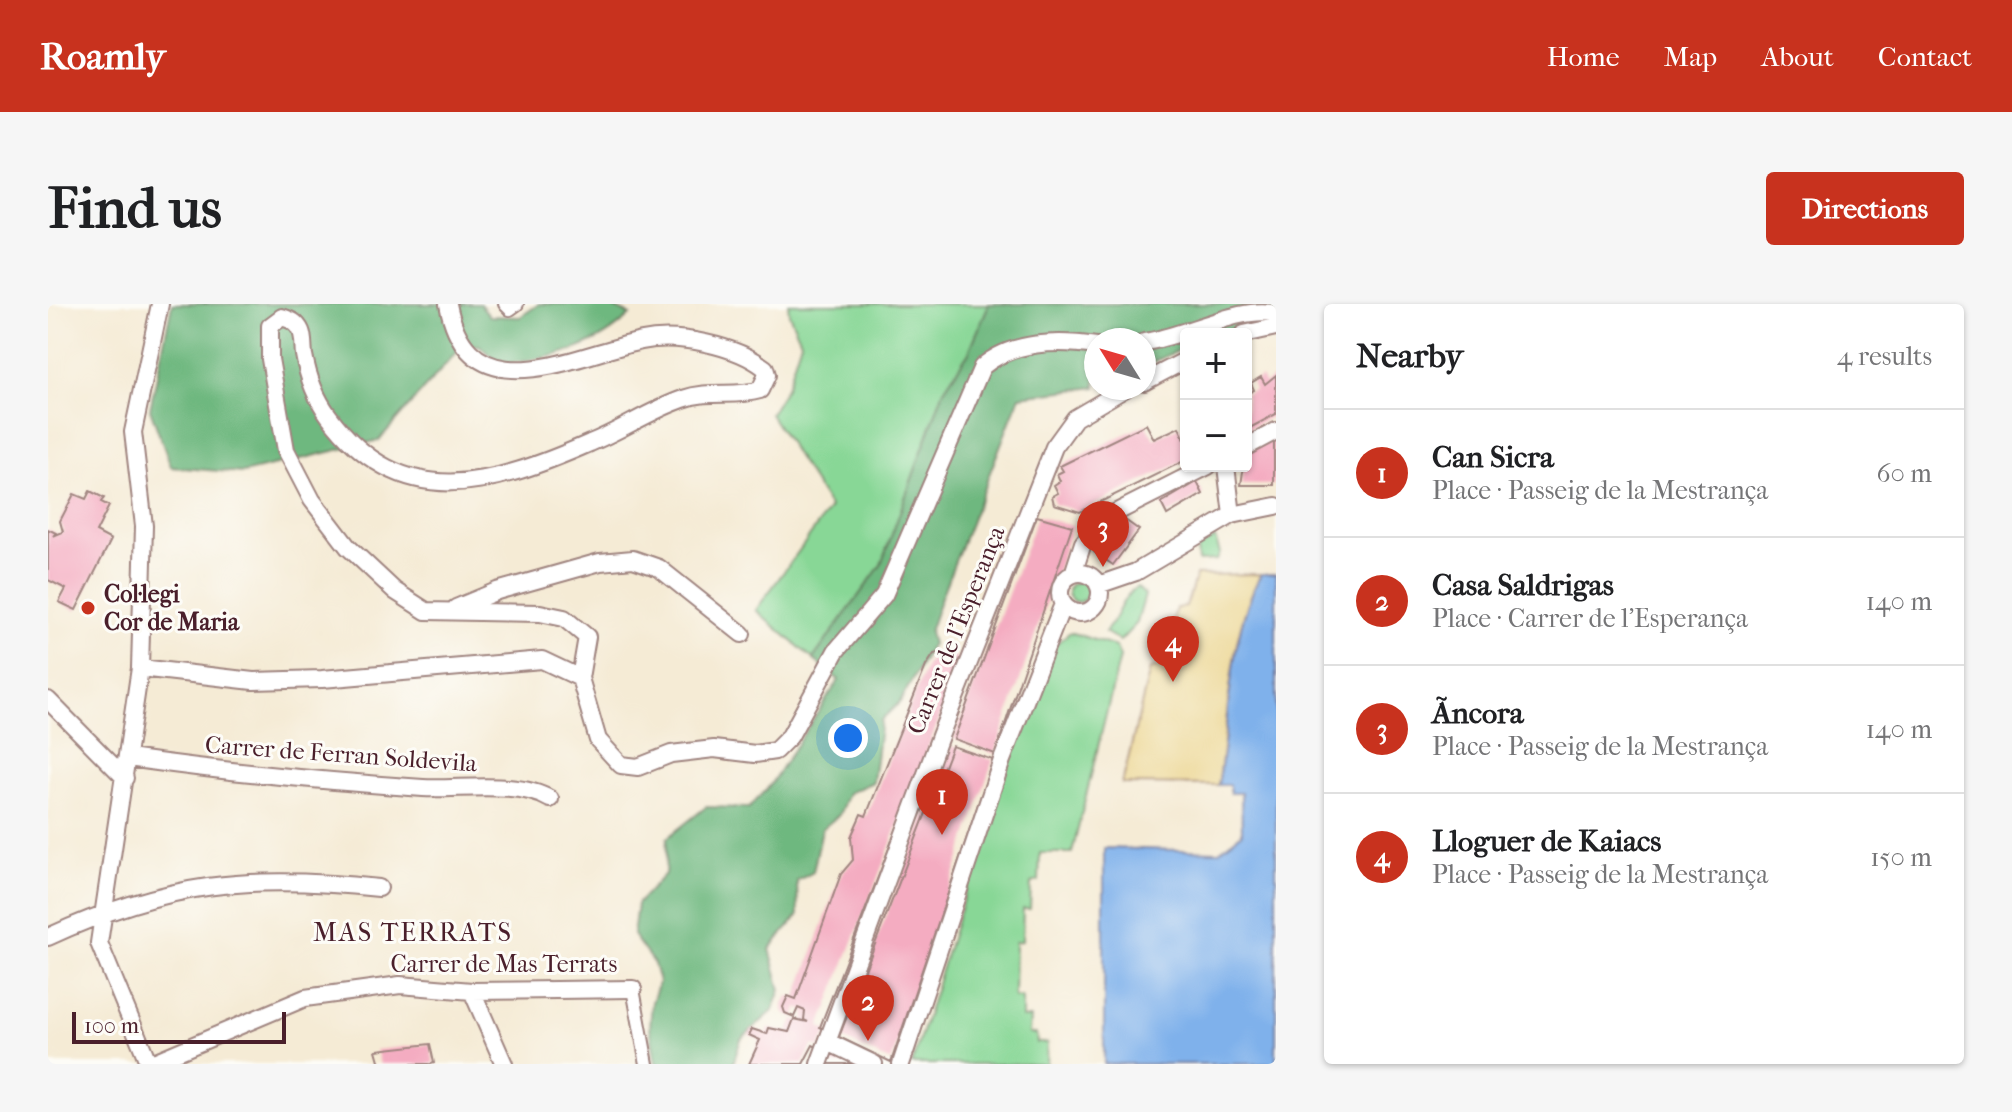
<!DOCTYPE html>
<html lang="en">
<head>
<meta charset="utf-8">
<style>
	:root { --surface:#fff; --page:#f6f6f6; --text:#202124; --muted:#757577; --line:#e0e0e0; --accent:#c8321e }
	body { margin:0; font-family:"IM FELL French Canon",serif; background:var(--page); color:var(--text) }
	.controls { position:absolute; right:24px; top:24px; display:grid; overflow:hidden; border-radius:8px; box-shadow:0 2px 6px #0004 }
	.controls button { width:72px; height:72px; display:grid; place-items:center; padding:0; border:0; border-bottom:2px solid var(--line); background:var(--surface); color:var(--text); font:40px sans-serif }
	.compass { position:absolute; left:1036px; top:24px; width:72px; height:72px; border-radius:50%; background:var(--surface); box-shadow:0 2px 6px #0004; rotate:307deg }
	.scale { position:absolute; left:24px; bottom:20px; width:214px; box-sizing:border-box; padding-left:8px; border:4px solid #4a1f2b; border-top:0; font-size:22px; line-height:28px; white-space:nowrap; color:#4a1f2b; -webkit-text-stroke:6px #fdfcf7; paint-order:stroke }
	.you { position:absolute; left:800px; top:434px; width:28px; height:28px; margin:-20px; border:6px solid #fff; border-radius:50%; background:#1a73e8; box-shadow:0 0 0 12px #1a73e833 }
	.badge { display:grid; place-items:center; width:52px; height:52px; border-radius:50%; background:var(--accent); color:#fff; font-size:26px; font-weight:700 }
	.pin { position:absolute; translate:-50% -66px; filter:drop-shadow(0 2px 4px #0008) }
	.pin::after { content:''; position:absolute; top:42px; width:28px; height:24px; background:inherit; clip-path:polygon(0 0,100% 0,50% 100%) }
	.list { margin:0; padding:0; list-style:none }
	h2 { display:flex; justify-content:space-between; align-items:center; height:104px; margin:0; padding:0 32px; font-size:34px }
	h2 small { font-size:26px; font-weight:400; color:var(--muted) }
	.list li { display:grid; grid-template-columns:52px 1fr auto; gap:24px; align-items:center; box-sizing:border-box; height:128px; padding:0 32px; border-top:2px solid var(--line) }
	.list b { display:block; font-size:30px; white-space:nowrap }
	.list p { margin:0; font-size:26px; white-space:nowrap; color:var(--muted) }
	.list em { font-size:26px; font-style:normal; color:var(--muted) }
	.map { position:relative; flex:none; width:1228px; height:760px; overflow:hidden; border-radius:8px }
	header { display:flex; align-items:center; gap:48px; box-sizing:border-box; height:112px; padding:0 40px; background:var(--accent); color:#fff }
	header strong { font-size:38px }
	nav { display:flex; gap:44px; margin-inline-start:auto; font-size:28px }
	.intro { display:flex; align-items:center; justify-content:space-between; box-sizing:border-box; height:192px; padding:0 48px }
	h1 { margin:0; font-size:56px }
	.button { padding:20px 36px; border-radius:8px; background:var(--accent); color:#fff; font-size:28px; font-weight:700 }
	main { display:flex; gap:48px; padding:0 48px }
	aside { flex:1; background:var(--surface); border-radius:8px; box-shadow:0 2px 6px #0004 }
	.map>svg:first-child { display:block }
	.green { fill:#88d796; stroke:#697b60; stroke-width:2 }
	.forest { fill:#6eb87f; stroke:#5c6c55; stroke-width:2 }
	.sand { fill:#eeda9e; stroke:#9c7c64; stroke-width:2 }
	.water { fill:#7fb1eb; stroke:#64688b; stroke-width:2 }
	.building { fill:#f4acc1 }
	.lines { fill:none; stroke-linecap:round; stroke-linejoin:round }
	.pedestrian-casing { stroke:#a08580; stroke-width:16 }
	.minor-casing { stroke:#a08580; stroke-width:20 }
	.pedestrian { stroke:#fff; stroke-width:12 }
	.minor { stroke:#fff; stroke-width:16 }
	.poi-dot { fill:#c8321e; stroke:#fdfcf7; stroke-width:3 }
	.labels { text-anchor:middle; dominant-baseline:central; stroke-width:6; stroke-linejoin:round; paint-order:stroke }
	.poi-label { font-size:24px; font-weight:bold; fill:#4a1f2b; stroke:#fdfcf7; text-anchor:start }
	.street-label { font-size:24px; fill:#4a1f2b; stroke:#fdfcf7 }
	.neighbourhood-label { font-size:26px; letter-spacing:2px; fill:#4a1f2b; stroke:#fdfcf7 }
</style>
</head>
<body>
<header>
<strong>Roamly</strong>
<nav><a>Home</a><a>Map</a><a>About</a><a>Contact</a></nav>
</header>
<div class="intro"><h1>Find us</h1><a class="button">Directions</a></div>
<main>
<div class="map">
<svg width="1228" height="760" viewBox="0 0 1228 760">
	<rect width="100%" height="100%" fill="#fdfcf7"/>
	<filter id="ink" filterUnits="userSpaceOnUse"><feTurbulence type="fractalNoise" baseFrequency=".0125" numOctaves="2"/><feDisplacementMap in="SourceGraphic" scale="16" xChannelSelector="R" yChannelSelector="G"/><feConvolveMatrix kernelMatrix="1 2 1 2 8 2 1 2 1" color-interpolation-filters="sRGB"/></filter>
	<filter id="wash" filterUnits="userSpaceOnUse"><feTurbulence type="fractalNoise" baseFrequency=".006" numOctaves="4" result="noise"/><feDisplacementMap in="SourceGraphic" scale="32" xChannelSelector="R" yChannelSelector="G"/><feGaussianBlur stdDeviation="1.8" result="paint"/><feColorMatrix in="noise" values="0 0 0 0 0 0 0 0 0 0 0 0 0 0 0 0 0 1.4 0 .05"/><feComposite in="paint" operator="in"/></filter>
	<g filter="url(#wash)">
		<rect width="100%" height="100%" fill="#f5ebd5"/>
		<!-- green -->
		<path class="green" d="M740 0H941L921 48 896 86 833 261 765 355 708 306 782 204 722 110 738 84 753 37 741 10Z
			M1167 234 1172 249 1169 256 1150 257 1149 245Z
			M1020 288a10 10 0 1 1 20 0a10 10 0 1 1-20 0Z
			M1089 283 1097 291 1089 319 1072 337 1057 328C1070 315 1073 292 1089 283Z
			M1022 328 1068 343 1072 353 1024 549H992L991 577 983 579 982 605H975L974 637 967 638 966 693 974 694V714H982L981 730H988L989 739H999L998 760H864L956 463 1000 346Z"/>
		<!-- forest -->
		<path class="forest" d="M124 0H432L442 12 472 13 491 0H558L582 11C549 46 497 56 451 60L431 41 413 43 331 136 195 169 123 163 102 105Z
			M941 0H1228V8L1169 30H1138V43L1096 62V36H1048V83L972 92 893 293 881 328 884 340 852 398 833 416 825 478 800 489 791 511 774 525 765 568 749 577 750 612 722 645 733 686 725 707 693 735 685 760H608L602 723 604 698 611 678 606 660 585 631 589 600 617 570 619 534 658 503 701 504 722 481 791 376 765 355 833 261 896 86 921 48Z"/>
		<!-- sand -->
		<path class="sand" d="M1213 270C1179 333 1182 412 1170 481L1074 480 1102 365 1113 363 1128 304 1138 303 1148 271Z"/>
		<!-- water -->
		<path class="water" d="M1213 270H1228V760H1056V544L1171 547 1194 529 1193 489H1182V481H1170C1183 412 1179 334 1213 270Z"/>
		<g id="blocks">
			<!-- building -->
			<path class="building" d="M1228 71V110L1198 126V90L1206 86 1203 79 1213 73 1217 80Z
				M1098 120 1106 135 1131 123 1138 138V156L1032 208 1006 200 1004 192 1010 189 1006 181 1012 177 1009 170 1015 167 1012 162Z
				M1226 134V181H1193L1198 147Z
				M1149 178 1155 190 1119 211 1113 199Z
				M42 187 56 194 53 198 61 202 48 228 63 236 28 306 11 298 18 285 0 276V225L8 229 5 232 15 228 12 217 26 190 38 195Z
				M989 212 1024 222 947 450 906 435Z
				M1073 213 1091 226 1065 261 1046 248Z
				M895 348 908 353 912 361 772 723 780 727 771 744 765 741 755 760H701L712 736 701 731 704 725 719 730 721 724 741 728 746 715 760 718 756 716 757 707 750 704 746 713 737 709 735 703 740 692 748 695 793 570 805 556 803 533 813 510 818 512 878 362 886 350Z
				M904 442 945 456 843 758 791 733Z
				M382 740 386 759 383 760H332L328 746Z
				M784 748 810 760H778Z"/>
		</g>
	</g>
	<g filter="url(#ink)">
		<use href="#blocks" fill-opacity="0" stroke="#a08580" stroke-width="2"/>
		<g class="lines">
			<!-- pedestrian casing -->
			<g class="pedestrian-casing">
				<path id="pedestrian" d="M457 0 462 5 469 0
					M585 685 599 760"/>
			</g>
			<!-- minor casing -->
			<g class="minor-casing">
				<path id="minor" d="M400 0C421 110 525 51 594 37 630 29 689 42 717 64L719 71 712 86C686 94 662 85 635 95 603 106 574 126 542 139 446 181 354 211 281 112 267 93 260 74 256 51 255 44 256 34 253 27 249 18 243 16 234 13L222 22V55L238 146 264 196 300 243 347 287 378 307 492 309 516 314 539 333 532 374 550 436 573 461 590 463 623 450 666 445 707 450 727 447 742 432 788 347 836 291 934 63C964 37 1010 36 1048 42
					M1196 30 1228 23
					M1096 38C1133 34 1195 0 1228 10
					M1096 78 1138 56
					M1198 143 1228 127
					M1178 162 1184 211
					M1012 289a20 20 0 1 1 40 0a20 20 0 1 1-40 0Z
					M1025 270 1035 239 1057 214 1160 162
					M1050 281 1088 268 1184 211 1228 202
					M408 304 449 287 552 258 585 255 611 264 694 330
					M92 364 205 377 274 375 494 356 532 374
					M0 396 77 474
					M80 454C178 468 276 477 375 484 412 486 470 476 502 495
					M0 633C119 578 202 570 331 584
					M424 687 456 760
					M780 738 826 760
					M101 760 51 639 92 364 96 222 85 128 112 0
					M101 760 257 694 352 681 424 687 585 685
					M771 760 892 432 1006 143 1027 114 1078 84
					M853 760 954 456 1015 300"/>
			</g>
			<!-- pedestrian -->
			<use href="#pedestrian" class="pedestrian"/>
			<!-- minor -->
			<use href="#minor" class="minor"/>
		</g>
	</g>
	<!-- markers -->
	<circle class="poi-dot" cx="40" cy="304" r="8"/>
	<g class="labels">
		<!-- poi labels -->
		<g class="poi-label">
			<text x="56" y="290">Col·legi<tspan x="56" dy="28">Cor de Maria</tspan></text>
		</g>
		<!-- street labels -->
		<g class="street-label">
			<text transform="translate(908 326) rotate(-68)">Carrer de l'Esperança</text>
			<text transform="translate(293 450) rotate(4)">Carrer de Ferran Soldevila</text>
			<text x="456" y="660">Carrer de Mas Terrats</text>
		</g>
		<!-- neighbourhood labels -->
		<g class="neighbourhood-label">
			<text x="365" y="628">MAS TERRATS</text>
		</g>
	</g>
</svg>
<div class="controls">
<button>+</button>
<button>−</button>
</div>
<svg class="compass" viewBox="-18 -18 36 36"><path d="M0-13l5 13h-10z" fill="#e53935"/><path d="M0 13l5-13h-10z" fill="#757577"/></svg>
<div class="scale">100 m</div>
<div class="you"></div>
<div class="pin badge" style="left:894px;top:531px">1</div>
<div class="pin badge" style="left:820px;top:737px">2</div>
<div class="pin badge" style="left:1055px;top:263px">3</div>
<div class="pin badge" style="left:1125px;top:378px">4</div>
</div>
<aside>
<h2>Nearby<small>4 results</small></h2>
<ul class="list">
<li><span class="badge">1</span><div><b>Can Sicra</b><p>Place · Passeig de la Mestrança</p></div><em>60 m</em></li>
<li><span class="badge">2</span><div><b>Casa Saldrigas</b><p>Place · Carrer de l'Esperança</p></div><em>140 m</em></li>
<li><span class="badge">3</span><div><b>Ãncora</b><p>Place · Passeig de la Mestrança</p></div><em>140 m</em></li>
<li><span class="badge">4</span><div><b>Lloguer de Kaiacs</b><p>Place · Passeig de la Mestrança</p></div><em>150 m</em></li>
</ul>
</aside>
</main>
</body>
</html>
